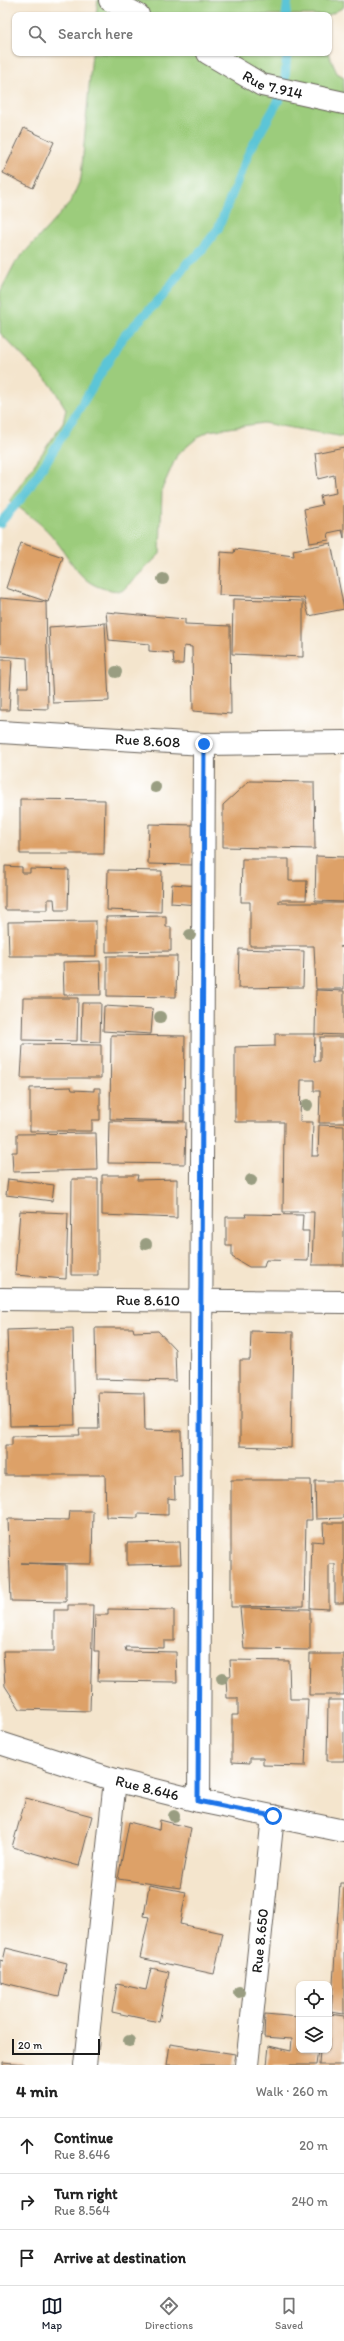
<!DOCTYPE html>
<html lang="en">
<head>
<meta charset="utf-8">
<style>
	:root { --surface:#fff; --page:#f6f6f6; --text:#222; --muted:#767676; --line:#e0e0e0; --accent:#111827 }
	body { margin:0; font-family:Itim,sans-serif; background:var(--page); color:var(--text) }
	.controls { position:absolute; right:12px; bottom:12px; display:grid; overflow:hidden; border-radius:8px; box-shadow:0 1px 3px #0004 }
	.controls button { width:36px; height:36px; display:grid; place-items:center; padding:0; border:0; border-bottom:1px solid var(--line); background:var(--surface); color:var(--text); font:20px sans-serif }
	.scale { position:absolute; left:12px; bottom:10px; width:88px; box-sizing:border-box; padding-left:4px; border:2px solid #1c1c1c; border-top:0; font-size:11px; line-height:14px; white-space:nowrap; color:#1c1c1c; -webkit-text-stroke:3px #fff; paint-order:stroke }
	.stop { position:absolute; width:12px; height:12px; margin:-9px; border:3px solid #1a73e8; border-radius:50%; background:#fff }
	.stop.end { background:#1a73e8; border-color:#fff; box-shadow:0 1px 4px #0008 }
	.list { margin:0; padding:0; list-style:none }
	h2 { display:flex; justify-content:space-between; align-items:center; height:52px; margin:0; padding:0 16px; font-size:17px }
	h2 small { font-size:13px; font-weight:400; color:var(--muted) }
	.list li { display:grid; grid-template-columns:26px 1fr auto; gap:12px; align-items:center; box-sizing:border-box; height:56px; padding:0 16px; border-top:1px solid var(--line) }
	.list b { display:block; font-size:15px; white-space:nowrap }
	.list p { margin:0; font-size:13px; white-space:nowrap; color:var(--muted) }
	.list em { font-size:13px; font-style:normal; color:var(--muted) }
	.icon { flex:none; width:22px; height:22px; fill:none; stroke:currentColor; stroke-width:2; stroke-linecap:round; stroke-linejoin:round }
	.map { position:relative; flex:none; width:344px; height:2065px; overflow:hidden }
	.search { position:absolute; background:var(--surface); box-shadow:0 1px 3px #0004; left:12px; right:12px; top:12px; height:44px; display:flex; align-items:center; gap:10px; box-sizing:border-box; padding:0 14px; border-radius:8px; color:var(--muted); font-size:15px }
	.sheet { height:220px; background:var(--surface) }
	nav { display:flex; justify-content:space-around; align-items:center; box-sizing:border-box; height:56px; border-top:1px solid var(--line); background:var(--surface); font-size:11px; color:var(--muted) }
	nav a { display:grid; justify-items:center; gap:2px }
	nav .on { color:var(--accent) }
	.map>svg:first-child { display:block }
	.green { fill:#9ccc7b; stroke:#5c744c }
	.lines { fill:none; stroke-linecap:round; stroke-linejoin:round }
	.stream { stroke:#5bc5d7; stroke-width:9 }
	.building { fill:#dda168 }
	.minor-casing { stroke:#68625a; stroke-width:24 }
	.minor { stroke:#fff; stroke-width:22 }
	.tree { fill:#999d81 }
	.route { stroke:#1a73e8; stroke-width:5 }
	.labels { text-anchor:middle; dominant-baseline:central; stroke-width:4; stroke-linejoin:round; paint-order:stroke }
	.street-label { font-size:15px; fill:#1c1c1c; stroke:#fff }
</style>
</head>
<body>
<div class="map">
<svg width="344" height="2065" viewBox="0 0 344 2065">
	<rect width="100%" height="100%" fill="#fff"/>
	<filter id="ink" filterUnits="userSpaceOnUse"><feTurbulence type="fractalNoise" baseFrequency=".025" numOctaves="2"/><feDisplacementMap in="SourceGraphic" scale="8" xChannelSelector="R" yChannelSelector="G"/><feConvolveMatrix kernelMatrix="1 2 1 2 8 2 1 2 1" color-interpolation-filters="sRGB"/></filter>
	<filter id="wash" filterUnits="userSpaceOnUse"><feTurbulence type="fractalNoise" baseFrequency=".012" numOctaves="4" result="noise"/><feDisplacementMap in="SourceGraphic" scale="16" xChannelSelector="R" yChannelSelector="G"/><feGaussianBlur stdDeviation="0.9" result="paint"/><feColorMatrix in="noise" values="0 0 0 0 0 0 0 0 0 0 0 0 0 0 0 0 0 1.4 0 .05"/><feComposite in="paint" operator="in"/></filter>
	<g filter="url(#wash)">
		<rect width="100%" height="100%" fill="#f4e5cd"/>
		<!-- green -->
		<path class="green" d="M98 0H344V7L329 15H96Z
			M92 53H328L337 73 344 77V437L263 423 209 431 197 438 177 455 162 489 160 554 122 591C79 590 76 564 52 536 41 522 23 512 10 500L63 423 66 409 52 386 0 333V292L15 263 70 203 81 178Z"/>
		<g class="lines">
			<!-- stream -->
			<path class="stream" d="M286 15 288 0
				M0 523 25 494 48 459 124 336 162 297 188 262 198 255 218 229 249 152 284 91 287 53"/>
		</g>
		<g id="blocks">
			<!-- building -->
			<path class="building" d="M24 128 54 142 33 188 3 173Z
				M344 447V538L342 530 328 533 329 540 310 543 304 509 322 505 320 496 336 493 334 475 318 479 315 453Z
				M21 543 63 557 48 602 6 588Z
				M331 543 344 609 309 616 304 598 219 595 221 552 234 553 235 549 294 556 293 550Z
				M0 598 46 602 48 709 18 708V687H28L27 658 0 656Z
				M233 599 303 601V657L232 654Z
				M106 612 185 619V624L230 626 231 714 193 711 192 647 184 646 183 664H174L173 653 149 651V644L109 640Z
				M105 623 109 701 53 703 49 627Z
				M0 660H12L9 710H0Z
				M249 781 314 782 315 849 223 847V805Z
				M20 799 105 800 104 854H20Z
				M149 824 194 825 192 865 148 864Z
				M316 856 344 857V902L315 901Z
				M242 859H289V881H307L306 900H279V903H344V946L340 947H344V989H316L314 946H250V902H241Z
				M5 866 22 867V873H30V869L69 870 68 910H55L54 899H48V910H5Z
				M108 870 162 871 161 912 107 910Z
				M172 884 199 886 198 905 171 903Z
				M166 916V927H171V951L106 952V917Z
				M96 921V956H9L8 922Z
				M239 949 304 951 303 987 238 988Z
				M107 956H177L176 997 107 996Z
				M100 961 101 995H64L63 962Z
				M316 990 344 991V1035L315 1034Z
				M23 998H78L77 1041 22 1040Z
				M82 1003H101L100 1042 81 1041Z
				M104 1006 153 1009 151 1034 103 1031Z
				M275 1034H315L314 1061H320V1037H344V1123H319L320 1091H314V1080H301L300 1122H313L312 1156H318L319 1125 344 1126V1265H312L314 1212H283L284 1122H235V1047L275 1046Z
				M111 1035 185 1036 184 1121 110 1119Z
				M23 1044 101 1045V1078H21Z
				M71 1087 72 1090 94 1091V1088H100V1120H92V1131H30V1088Z
				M109 1121 186 1122 185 1164 108 1163Z
				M96 1133 97 1170 13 1172 12 1152H17V1134Z
				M102 1175H138L137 1180 177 1179V1218L102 1215Z
				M8 1179 54 1185 52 1201 6 1195Z
				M72 1179H98V1275H71Z
				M20 1211 68 1213 66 1279 15 1275Z
				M245 1214 303 1215 302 1231H309L308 1261 266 1260 264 1267H249L232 1257V1246H226V1217H246Z
				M73 1328 75 1425 10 1426 7 1330Z
				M95 1328H133L134 1332 158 1331 175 1349 176 1381 96 1379Z
				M251 1331 293 1332 291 1448 240 1446V1360H250Z
				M98 1392 144 1393 145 1430 181 1431 182 1476H174L175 1499 168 1498V1515L138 1514V1518L106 1517 105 1475H5V1445H12V1436L80 1435 79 1429H99Z
				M231 1480H311L312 1520H306L304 1606 231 1607Z
				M315 1481H344V1518L316 1519Z
				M70 1511H93L92 1564 21 1563 66 1565V1602L11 1601 8 1519 69 1520Z
				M323 1523H344V1603H335V1564H329V1609L310 1608 312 1541 324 1542Z
				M180 1542 181 1564 127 1565V1543Z
				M68 1605H93L90 1711 20 1709 5 1686 3 1651H54V1610H68Z
				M240 1608 310 1609V1650L244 1649Z
				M108 1609 174 1610V1641H164V1648L125 1647 126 1651 176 1652 177 1682 98 1681 99 1651H94L95 1615H108Z
				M310 1654H344V1695H309Z
				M230 1660 289 1661 290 1699H308L305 1766 263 1765V1758H250V1763L232 1762V1715H238V1698H227L226 1676H231Z
				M328 1700H344V1761H327Z
				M26 1798 92 1816 79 1866 12 1847Z
				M160 1820 191 1828 180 1888 118 1879 129 1822 159 1830Z
				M340 1883H344V2014L331 2012Z
				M149 1885 186 1892 180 1924 223 1933 214 1974 140 1958 149 1917 144 1916Z
				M6 1948 67 1963 59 1996 0 1982V1960L3 1961Z
				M151 1968 169 1972 159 2022 112 2012 117 1984 146 1990Z
				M265 2014 299 2017V2050H318L316 2065H267L269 2046 291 2051 292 2039 264 2037Z
				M329 2014 344 2016V2065H319L320 2050H329Z
				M170 2044 235 2054 233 2065H167Z
				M3 2062 24 2064V2065H3Z"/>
		</g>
	</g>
	<g filter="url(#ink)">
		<use href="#blocks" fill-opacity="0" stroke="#68625a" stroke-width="1"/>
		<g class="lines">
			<!-- minor casing -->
			<g class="minor-casing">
				<g id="minor">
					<path d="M110 0 138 15"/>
					<path id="s1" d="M208 53 262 85 344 103"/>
					<path id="s2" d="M0 732 204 744 344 742"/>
					<path id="s3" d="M0 1299 344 1302"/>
					<path id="s4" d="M0 1743 115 1780 199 1801 344 1831"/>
					<path d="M199 1801 204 744"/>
					<path d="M85 2065 115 1780"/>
					<path id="s5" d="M247 2065 273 1816"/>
				</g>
			</g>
			<!-- minor -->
			<use href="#minor" class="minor"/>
		</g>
		<!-- trees -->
		<g class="tree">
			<circle cx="163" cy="579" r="6"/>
			<circle cx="116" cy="672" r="6"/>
			<circle cx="155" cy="787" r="6"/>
			<circle cx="190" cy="935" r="6"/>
			<circle cx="160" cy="1017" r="6"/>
			<circle cx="307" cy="1105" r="6"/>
			<circle cx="251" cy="1180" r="6"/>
			<circle cx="146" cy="1244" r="6"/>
			<circle cx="222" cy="1678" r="6"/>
			<circle cx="174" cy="1816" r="6"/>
			<circle cx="239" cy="1992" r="6"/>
			<circle cx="129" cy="2041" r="6"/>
		</g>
	</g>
	<g class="lines" filter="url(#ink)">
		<!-- route -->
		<path class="route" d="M204 744 198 1801 273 1816"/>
	</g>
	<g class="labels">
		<!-- street labels -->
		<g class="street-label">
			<text stroke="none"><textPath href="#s1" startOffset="73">Rue 7.914</textPath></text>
			<text stroke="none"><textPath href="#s2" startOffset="148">Rue 8.608</textPath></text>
			<text stroke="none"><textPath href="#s3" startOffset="148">Rue 8.610</textPath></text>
			<text stroke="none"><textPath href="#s4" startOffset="154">Rue 8.646</textPath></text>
			<text stroke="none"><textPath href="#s5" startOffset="125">Rue 8.650</textPath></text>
		</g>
	</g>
</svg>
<div class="controls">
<button><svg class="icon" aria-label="locate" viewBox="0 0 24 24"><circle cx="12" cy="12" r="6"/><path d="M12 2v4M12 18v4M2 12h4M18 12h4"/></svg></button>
<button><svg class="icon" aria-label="layers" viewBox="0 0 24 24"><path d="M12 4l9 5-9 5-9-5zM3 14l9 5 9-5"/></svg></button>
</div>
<div class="scale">20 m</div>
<div class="stop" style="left:273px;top:1816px"></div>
<div class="stop end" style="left:204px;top:744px"></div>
<div class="search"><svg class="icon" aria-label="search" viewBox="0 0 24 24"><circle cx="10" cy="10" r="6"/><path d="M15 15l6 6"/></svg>Search here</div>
</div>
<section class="sheet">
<h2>4 min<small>Walk · 260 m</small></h2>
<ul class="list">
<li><svg class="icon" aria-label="ahead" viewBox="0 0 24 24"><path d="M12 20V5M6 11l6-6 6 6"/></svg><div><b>Continue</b><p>Rue 8.646</p></div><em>20 m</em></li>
<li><svg class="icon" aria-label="right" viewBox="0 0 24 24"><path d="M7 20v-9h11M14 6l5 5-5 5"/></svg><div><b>Turn right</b><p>Rue 8.564</p></div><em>240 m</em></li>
<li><svg class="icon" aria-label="arrive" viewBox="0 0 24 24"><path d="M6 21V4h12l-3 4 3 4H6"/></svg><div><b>Arrive at destination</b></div></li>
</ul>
</section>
<nav>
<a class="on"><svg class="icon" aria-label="map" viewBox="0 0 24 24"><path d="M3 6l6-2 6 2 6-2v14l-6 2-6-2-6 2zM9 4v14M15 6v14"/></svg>Map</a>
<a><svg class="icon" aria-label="directions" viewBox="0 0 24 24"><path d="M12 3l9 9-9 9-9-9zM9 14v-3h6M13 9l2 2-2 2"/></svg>Directions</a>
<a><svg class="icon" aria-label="saved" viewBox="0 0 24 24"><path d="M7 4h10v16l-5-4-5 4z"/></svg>Saved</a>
</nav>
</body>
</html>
